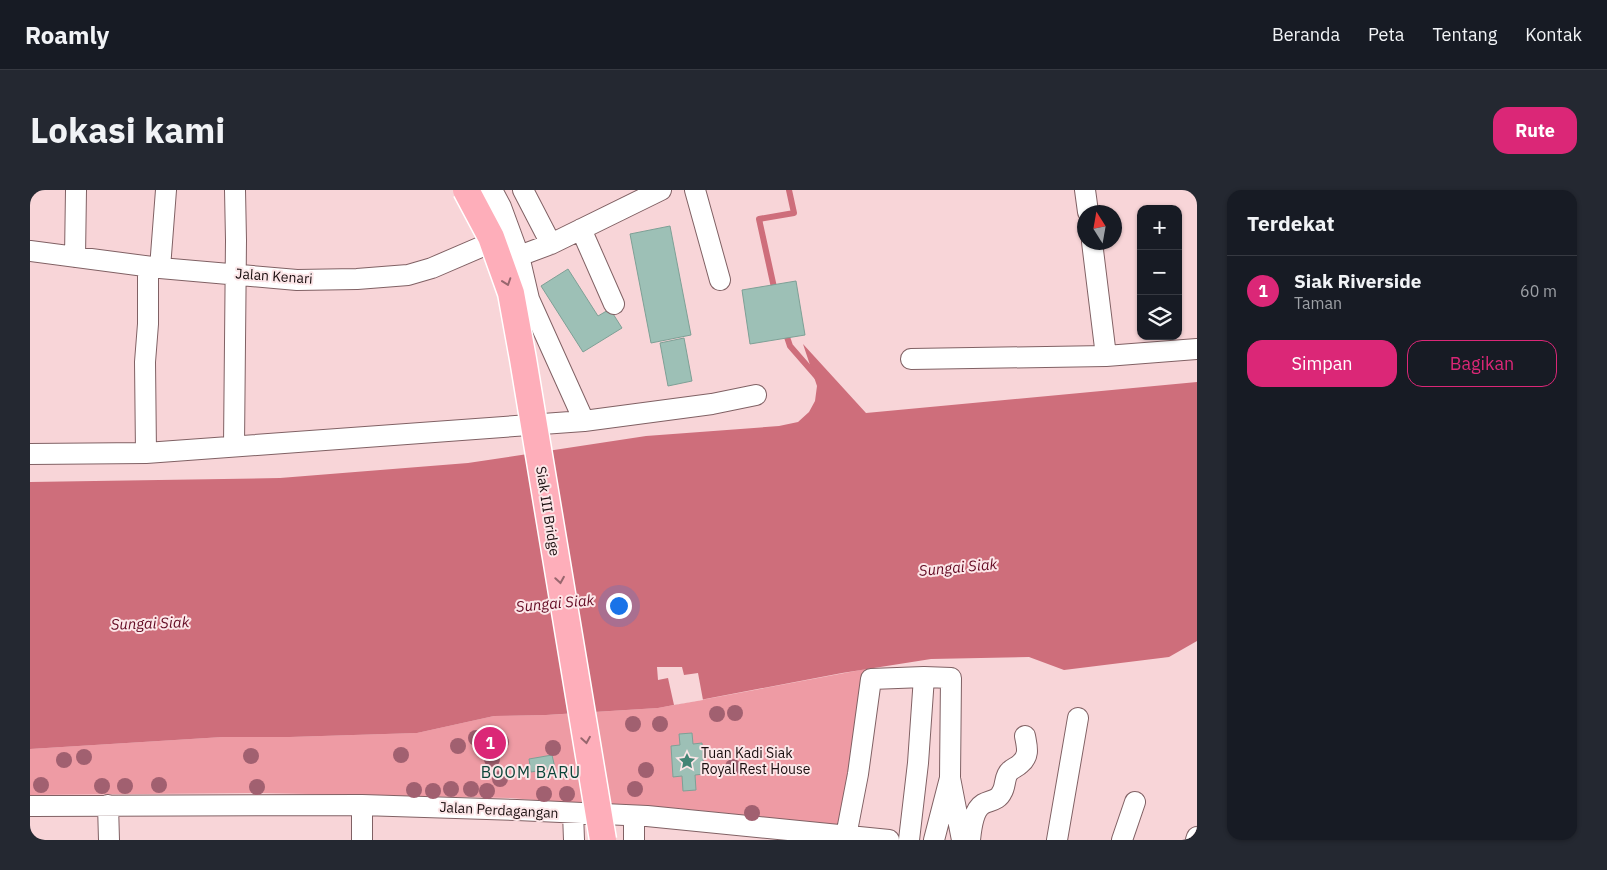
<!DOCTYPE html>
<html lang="id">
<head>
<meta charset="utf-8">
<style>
	:root { --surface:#171b24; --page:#242831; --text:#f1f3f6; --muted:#9ea1a6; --line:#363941; --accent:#db2777 }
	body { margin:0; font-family:"IBM Plex Sans",sans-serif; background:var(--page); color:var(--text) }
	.controls { position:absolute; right:15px; top:15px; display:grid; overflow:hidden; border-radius:10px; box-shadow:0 1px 4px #0004 }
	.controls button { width:45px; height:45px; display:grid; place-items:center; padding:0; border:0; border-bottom:1px solid var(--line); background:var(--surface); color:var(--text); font:25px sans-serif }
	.compass { position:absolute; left:1047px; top:15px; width:45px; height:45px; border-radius:50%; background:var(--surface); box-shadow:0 1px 4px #0004; rotate:349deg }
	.you { position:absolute; left:588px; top:415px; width:18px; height:18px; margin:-12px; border:4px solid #fff; border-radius:50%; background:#1a73e8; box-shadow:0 0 0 8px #1a73e833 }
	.badge { display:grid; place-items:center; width:32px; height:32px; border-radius:50%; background:var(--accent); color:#fff; font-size:16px; font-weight:700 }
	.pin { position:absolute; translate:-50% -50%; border:2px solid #fff; box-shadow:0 1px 5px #0006 }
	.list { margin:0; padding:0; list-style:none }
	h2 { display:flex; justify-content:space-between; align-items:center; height:65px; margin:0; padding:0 20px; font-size:21px }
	h2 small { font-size:16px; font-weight:400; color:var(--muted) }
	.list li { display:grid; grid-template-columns:32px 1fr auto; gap:15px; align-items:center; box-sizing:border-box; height:70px; padding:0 20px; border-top:1px solid var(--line) }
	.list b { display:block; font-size:19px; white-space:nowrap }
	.list p { margin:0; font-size:16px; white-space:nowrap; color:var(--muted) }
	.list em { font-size:16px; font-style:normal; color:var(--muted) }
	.actions { display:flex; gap:10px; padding:15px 20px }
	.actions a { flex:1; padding:11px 0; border:1px solid var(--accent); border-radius:15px; text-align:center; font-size:18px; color:var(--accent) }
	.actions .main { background:var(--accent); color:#fff }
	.icon { flex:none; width:28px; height:28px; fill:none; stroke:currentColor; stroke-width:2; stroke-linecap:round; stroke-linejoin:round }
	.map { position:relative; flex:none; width:1167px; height:650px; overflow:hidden; border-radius:15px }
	header { display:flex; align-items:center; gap:30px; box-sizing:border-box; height:70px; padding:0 25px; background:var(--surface); border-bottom:1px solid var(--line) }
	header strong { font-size:24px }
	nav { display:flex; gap:28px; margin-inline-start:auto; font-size:18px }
	.intro { display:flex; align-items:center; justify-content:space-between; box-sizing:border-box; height:120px; padding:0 30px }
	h1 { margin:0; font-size:35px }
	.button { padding:12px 22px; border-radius:15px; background:var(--accent); color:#fff; font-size:18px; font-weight:700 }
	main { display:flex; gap:30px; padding:0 30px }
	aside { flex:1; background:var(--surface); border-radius:15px; box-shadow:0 1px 4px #0004 }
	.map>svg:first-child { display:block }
	.green { fill:#ee9ba4 }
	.water { fill:#ce6e7b }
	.pier { fill:#f8d5d8 }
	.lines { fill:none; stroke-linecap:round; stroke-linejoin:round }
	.stream { stroke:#ce6e7b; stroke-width:6 }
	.building { fill:#9dc0b6; stroke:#7ea096 }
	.minor-casing { stroke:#806164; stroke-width:22 }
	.minor { stroke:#fff; stroke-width:20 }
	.major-bridge-casing { stroke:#fff; stroke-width:29; stroke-linecap:butt }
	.major-bridge { stroke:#feaeba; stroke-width:26 }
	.tree { fill:#a16070 }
	.oneway { stroke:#98666e }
	.labels { text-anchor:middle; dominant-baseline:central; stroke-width:4; stroke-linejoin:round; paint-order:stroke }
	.street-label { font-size:14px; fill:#1b0f10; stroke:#fce6e8 }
	.poi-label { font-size:14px; fill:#1b0f10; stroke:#fce6e8; text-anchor:start }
	.water-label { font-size:15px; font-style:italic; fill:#620821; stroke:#fce6e8 }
	.quarter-label { font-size:16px; letter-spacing:1px; fill:#0c4539; stroke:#fce6e8 }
</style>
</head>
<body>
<header>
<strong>Roamly</strong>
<nav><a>Beranda</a><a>Peta</a><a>Tentang</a><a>Kontak</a></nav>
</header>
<div class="intro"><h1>Lokasi kami</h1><a class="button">Rute</a></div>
<main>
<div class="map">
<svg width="1167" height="650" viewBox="0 0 1167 650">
	<rect width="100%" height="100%" fill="#f8d5d8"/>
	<!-- green -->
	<path class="green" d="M836 479 812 635 644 618H598L481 608 228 603 0 605V559L193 547H260L387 543 464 526 517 525 628 518Z"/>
	<!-- water -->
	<path class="water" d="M773 154 836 223 1167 192V451L1139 467 1034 480 999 467 901 469 812 483 628 518 516 525 464 526 387 543 260 547H193L0 559V292L250 288 438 273 616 246 749 236 768 232 779 222 785 211 787 196Z"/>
	<!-- pier -->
	<path class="pier" d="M627 477H652L654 485 668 483 673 510 644 515 638 488 628 490Z"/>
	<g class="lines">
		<!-- stream -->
		<path class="stream" d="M745 102 729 29 764 23 759 0
			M755 141 760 156 787 187"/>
	</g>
	<!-- building -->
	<path class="building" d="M640 36 661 145 621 153 600 44Z
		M538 79 568 126 580 119 592 138 553 162 511 96Z
		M766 91 775 145 720 154 712 100Z
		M654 148 662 191 638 196 630 153Z
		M662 543 663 554 672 553 674 584 665 585 666 600 653 601 652 586 643 587 641 556 650 555 649 544Z
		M522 565 525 578 501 582 499 569Z"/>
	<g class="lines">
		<!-- minor casing -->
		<g class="minor-casing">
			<path id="minor" d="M462 0 471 17 489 66 499 109 554 231
				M493 0 521 54
				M665 0 690 90
				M1055 0 1058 22
				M551 39 584 114
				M1062 52 1076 166
				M0 61 130 78 267 90 327 89 378 85 402 78 481 44
				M489 66 521 54 631 0
				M45 67 46 0
				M130 78 136 0
				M881 169 1076 166 1167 159
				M204 255 206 50 205 0
				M116 263 115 172 118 134V77
				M0 264 116 263 554 231 682 214 726 205
				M894 487 921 488 920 588
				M78 615 79 650
				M0 616 332 615 487 620 617 626 859 650
				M543 623 544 650
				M604 626V650
				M816 646 828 584 841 489 894 487 888 573 879 650
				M332 650V615
				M904 650 920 588 932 650
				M940 650C941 640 943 620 953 614 960 610 968 611 972 602 976 596 974 586 980 581 983 578 987 577 990 574 1000 566 997 557 995 546
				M1027 650 1048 528
				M1092 650 1105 612
				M1166 650 1167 647"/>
		</g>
		<!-- minor -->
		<use href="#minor" class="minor"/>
		<!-- major-bridge casing -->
		<g class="major-bridge-casing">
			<path id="major-bridge" d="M436 0 461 47 481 103 493 169 573 650"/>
		</g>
		<!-- major-bridge -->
		<use href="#major-bridge" class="major-bridge"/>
	</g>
	<!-- trees -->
	<g class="tree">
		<circle cx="705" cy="523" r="8"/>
		<circle cx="687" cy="524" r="8"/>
		<circle cx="603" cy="534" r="8"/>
		<circle cx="630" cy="534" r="8"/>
		<circle cx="446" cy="548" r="8"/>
		<circle cx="471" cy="552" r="8"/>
		<circle cx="428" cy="556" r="8"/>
		<circle cx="523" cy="558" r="8"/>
		<circle cx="371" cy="565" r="8"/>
		<circle cx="221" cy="566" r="8"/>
		<circle cx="54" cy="567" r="8"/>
		<circle cx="462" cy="569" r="8"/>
		<circle cx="34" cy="570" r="8"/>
		<circle cx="703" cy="577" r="8"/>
		<circle cx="616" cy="580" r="8"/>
		<circle cx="470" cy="589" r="8"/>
		<circle cx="11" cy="595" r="8"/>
		<circle cx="129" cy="595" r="8"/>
		<circle cx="72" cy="596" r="8"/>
		<circle cx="95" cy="596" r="8"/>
		<circle cx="227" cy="597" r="8"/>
		<circle cx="421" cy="599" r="8"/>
		<circle cx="441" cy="599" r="8"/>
		<circle cx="605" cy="599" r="8"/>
		<circle cx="384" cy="600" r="8"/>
		<circle cx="403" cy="601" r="8"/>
		<circle cx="457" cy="601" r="8"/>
		<circle cx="514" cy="604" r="8"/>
		<circle cx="537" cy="604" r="8"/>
		<circle cx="722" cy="623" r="8"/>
	</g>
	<!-- one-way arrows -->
	<defs><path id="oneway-chevron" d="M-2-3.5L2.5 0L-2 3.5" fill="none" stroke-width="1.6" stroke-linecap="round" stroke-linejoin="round" transform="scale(1.25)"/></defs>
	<g class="oneway">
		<use href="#oneway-chevron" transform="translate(477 92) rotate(71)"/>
		<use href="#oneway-chevron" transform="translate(530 390) rotate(81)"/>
		<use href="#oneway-chevron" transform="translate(556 550) rotate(81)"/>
	</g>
	<!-- icons -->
	<defs>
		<g id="sight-bare" transform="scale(1.35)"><path d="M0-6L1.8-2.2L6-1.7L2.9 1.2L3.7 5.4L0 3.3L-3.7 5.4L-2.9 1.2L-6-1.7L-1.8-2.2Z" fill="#438575" stroke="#fce6e8" stroke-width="2.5" paint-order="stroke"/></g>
	</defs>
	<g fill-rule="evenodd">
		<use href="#sight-bare" x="657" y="571"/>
	</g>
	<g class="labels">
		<!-- street labels -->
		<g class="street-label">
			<text transform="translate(244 86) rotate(4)">Jalan Kenari</text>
			<text transform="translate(518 321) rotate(81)">Siak III Bridge</text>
			<text transform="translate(469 620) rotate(3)">Jalan Perdagangan</text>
		</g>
		<!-- poi labels -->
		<g class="poi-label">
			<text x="671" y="563">Tuan Kadi Siak<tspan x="671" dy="16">Royal Rest House</tspan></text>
		</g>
		<!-- water labels -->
		<g class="water-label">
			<text transform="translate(928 377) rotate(-5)">Sungai Siak</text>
			<text transform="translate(525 413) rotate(-5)">Sungai Siak</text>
			<text transform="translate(120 433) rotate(-2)">Sungai Siak</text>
		</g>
		<!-- quarter labels -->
		<g class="quarter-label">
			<text x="501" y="582">BOOM BARU</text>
		</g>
	</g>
</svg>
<div class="controls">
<button>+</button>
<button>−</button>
<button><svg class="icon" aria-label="layers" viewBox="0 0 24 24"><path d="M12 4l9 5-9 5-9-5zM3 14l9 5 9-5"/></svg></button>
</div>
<svg class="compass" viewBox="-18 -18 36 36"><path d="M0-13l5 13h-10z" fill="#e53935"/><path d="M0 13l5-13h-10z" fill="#9ea1a6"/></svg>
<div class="you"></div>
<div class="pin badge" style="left:460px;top:553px">1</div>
</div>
<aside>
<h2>Terdekat<small></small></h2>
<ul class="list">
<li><span class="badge">1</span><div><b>Siak Riverside</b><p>Taman</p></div><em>60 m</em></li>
</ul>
<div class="actions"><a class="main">Simpan</a><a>Bagikan</a></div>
</aside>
</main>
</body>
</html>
